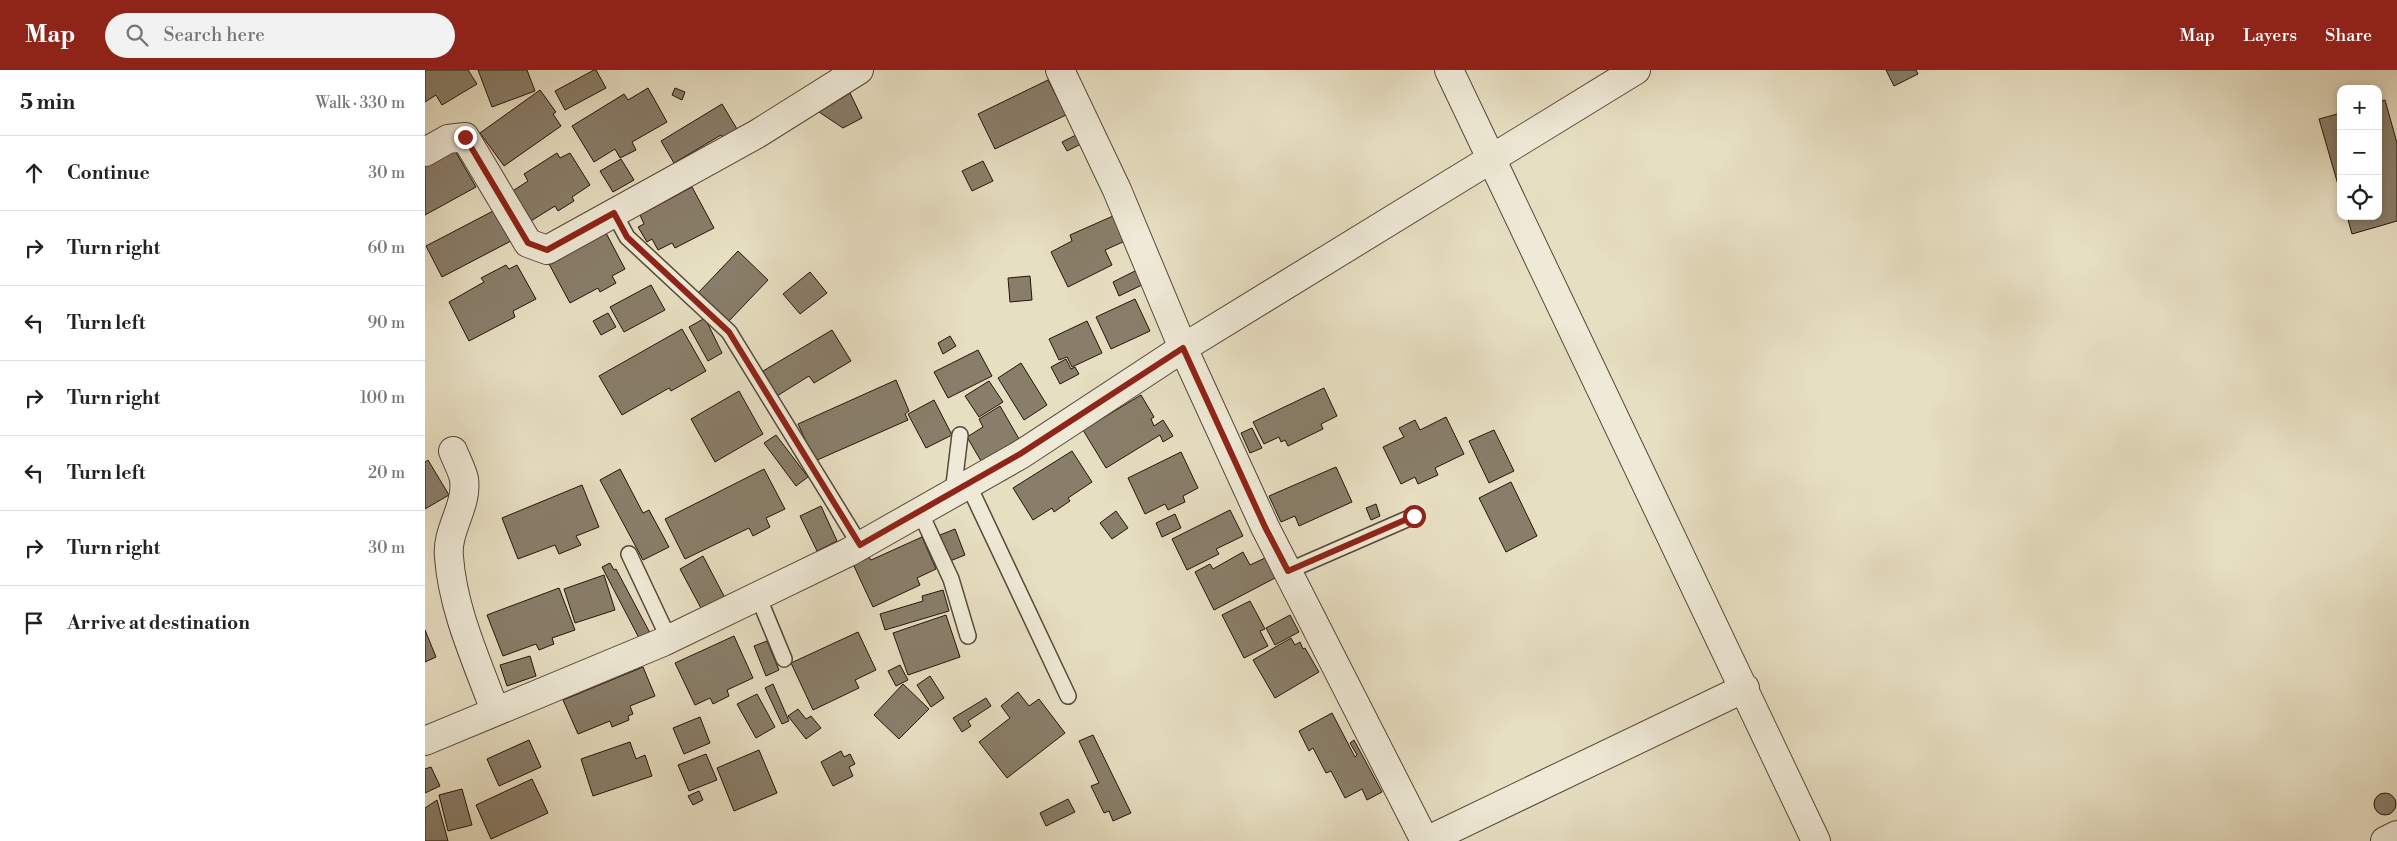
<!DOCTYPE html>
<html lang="en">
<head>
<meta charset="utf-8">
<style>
	:root { --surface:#fff; --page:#f2f2f2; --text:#222; --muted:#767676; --line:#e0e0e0; --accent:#8f2418 }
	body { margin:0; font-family:"Libre Bodoni",serif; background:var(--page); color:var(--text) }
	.controls { position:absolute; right:15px; top:15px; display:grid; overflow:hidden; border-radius:10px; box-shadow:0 2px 8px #0003 }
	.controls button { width:45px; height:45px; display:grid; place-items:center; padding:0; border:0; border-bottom:1px solid var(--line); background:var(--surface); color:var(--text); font:25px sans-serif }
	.stop { position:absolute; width:15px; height:15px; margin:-11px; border:4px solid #8f2418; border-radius:50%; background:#fff }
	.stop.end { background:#8f2418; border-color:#fff; box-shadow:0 1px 5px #0008 }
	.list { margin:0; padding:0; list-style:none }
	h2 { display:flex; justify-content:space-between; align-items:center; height:65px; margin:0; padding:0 20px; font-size:21px }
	h2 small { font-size:16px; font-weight:400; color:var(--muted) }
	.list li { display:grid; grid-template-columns:32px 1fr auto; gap:15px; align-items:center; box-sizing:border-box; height:75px; padding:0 20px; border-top:1px solid var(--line) }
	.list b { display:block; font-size:19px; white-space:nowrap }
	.list em { font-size:16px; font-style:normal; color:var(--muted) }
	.icon { flex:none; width:28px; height:28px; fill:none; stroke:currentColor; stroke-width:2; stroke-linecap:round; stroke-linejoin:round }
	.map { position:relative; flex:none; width:1972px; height:771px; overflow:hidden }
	header { display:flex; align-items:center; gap:30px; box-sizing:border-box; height:70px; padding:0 25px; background:var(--accent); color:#fff }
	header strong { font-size:24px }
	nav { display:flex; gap:28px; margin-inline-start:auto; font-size:18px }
	.search { width:350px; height:45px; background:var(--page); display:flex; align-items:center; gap:12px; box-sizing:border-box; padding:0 18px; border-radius:28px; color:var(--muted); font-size:19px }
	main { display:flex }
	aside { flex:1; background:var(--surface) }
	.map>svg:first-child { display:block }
	.building { fill:#897e6a; stroke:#24140b }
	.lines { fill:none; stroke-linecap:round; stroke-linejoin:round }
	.service-casing { stroke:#554739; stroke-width:18 }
	.minor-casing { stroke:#554739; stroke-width:30 }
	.service { stroke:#efead7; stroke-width:15 }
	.minor { stroke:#efead7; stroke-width:28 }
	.route { stroke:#8f2418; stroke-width:6 }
</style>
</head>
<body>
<header>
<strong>Map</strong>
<div class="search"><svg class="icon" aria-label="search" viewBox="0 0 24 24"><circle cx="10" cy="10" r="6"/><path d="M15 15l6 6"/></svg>Search here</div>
<nav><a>Map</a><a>Layers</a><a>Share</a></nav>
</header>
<main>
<aside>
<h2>5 min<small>Walk · 330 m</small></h2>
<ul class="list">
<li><svg class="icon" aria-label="ahead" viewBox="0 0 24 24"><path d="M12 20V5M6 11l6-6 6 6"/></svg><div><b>Continue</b></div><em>30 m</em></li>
<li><svg class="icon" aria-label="right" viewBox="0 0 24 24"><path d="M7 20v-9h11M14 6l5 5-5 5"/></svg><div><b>Turn right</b></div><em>60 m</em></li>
<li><svg class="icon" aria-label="left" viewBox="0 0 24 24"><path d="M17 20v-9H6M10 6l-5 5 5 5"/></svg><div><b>Turn left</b></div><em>90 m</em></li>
<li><svg class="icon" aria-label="right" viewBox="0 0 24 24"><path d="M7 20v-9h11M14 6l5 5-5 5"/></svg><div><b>Turn right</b></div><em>100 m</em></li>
<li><svg class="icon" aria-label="left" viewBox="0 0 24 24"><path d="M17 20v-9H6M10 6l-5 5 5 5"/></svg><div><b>Turn left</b></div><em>20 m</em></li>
<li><svg class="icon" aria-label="right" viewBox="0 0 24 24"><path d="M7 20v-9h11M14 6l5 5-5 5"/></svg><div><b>Turn right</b></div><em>30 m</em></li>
<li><svg class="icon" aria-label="arrive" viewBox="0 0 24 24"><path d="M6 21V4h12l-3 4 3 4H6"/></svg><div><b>Arrive at destination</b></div></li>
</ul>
</aside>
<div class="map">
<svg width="1972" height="771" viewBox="0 0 1972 771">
	<rect width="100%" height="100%" fill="#e7dfc2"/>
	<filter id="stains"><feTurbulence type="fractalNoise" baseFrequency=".004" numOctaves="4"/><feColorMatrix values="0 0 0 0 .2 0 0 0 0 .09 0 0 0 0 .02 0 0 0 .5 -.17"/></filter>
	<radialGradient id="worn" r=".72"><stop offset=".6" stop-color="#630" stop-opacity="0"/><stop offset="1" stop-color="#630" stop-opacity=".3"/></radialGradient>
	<!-- building -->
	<path class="building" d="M0 0H43L52 14 17 35 11 25 0 32Z
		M53 0H102L110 21 67 37Z
		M169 0H171L181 18 140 40 130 21Z
		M1461 0H1491L1493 4 1469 16Z
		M623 10 641 45 570 79 553 44Z
		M223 18 242 52 207 72 211 80 195 88 190 79 169 92 147 56 199 24 203 30Z
		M250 18 260 22 257 30 247 25Z
		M115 20 131 42 128 44 136 56 79 96 55 63Z
		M425 23 437 48 418 58 394 42Z
		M1960 30 1972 73V151L1927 164 1922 146H1953V32Z
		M297 34 315 64 300 73 296 65 249 93 236 71Z
		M1916 43V125L1894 49Z
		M651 65 656 74 642 81 637 72Z
		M29 79 51 117 0 145V96Z
		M132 83 135 88 145 83 165 115 147 127 149 131 133 141 130 136 101 154 83 124 103 111 99 104Z
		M196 89 209 110 188 122 175 101Z
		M558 91 568 111 547 121 537 101Z
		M267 117 289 158 250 178 247 173 233 180 227 169 222 172 213 157 219 154 215 145Z
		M70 140 86 171 17 207 1 176Z
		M688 146 700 171 680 180 687 195 643 217 626 182 647 171 645 165Z
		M181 163 200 199 187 206 191 213 175 222 173 218 145 233 124 194Z
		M313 181 343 210 303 252 273 223Z
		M81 195 84 199 92 195 111 229 88 241 90 247 44 271 24 232 59 212 56 208Z
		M712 200 719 214 694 226 688 212Z
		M385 202 402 223 375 244 358 224Z
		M605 206 607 230 585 232 583 208Z
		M226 215 240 240 199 262 185 237Z
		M710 229 725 261 686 279 671 247Z
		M183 243 191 257 176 265 168 251Z
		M280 248 297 283 283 291 264 257Z
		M662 251 677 283 647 297 642 287 634 290 624 269Z
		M257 259 281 301 246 321 244 318 197 345 174 306Z
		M407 260 426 291 389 313 384 306 352 326 338 301Z
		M525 266 531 276 518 284 513 273Z
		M553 280 567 306 523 328 509 302Z
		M641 289 646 299 650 297 654 304 635 314 626 297Z
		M596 293 622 335 599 350 573 308Z
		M471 310 484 341 480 344 483 350 390 391 373 354Z
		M564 311 578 332 554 347 540 326Z
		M899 318 912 346 896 354 898 359 863 376 860 370 856 372 854 367 839 374 828 352Z
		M314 321 338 364 290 392 266 349Z
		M716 325 729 347 726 349 729 356 738 350 748 366 738 372 735 365 681 398 658 360Z
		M509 330 527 365 501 378 483 344Z
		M575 336 594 369 556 391 542 367 558 357 554 349Z
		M1021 347 1039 384 1010 398 1013 405 993 414 990 407 976 414 958 377 979 367 974 358 990 350 995 360Z
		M827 358 837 378 825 383 816 363Z
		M1069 360 1089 401 1064 413 1044 371Z
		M351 365 383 407 371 416 339 373Z
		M647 381 667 412 643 428 645 431 629 442 627 438 608 450 588 418Z
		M756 382 773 418 758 426 760 432 743 440 740 434 720 444 703 408Z
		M3 390 24 425 0 439V392Z
		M911 397 927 432 874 456 870 446 856 452 844 426Z
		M195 399 218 443 224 440 244 477 218 490 175 410Z
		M339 399 360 439 341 448 345 457 328 466 324 458 260 489 240 449Z
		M1086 412 1112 466 1081 482 1054 428Z
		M157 415 174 457 151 466 156 475 134 484 130 475 93 489 77 448Z
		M951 434 955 446 946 450 941 438Z
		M396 436 412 471 392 481 375 446Z
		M805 440 818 466 791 479 794 484 762 500 747 469Z
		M691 441 703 458 687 469 675 453Z
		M750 444 756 458 737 467 731 453Z
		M530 459 540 485 525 491 515 465Z
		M497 467 511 499 492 508 495 515 448 537 428 494 444 487 446 490Z
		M818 482 825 495 840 488 850 508 789 540 770 502 785 494 788 499Z
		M278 486 300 528 277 540 255 499Z
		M185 493 189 500 191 499 225 563 214 568 177 497Z
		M179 505 190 540 150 553 139 519Z
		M134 518 150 560 127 568 129 574 114 580 111 574 78 586 62 545Z
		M518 520 524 541 460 560 455 544 498 531 497 526Z
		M825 531 840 559 835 561 843 576 819 588 797 545Z
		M521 545 535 587 483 605 468 563Z
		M865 545 874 562 850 575 841 558Z
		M0 560 11 587 0 592Z
		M433 562 451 600 430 610 434 618 388 640 366 593Z
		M309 566 328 608 302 620 304 626 288 634 285 628 270 635 250 593Z
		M866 568 870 575 875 572 878 579 880 578 894 602 850 628 828 590Z
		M342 571 354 600 341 606 329 576Z
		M105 586 111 606 82 616 75 595Z
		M475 595 483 610 471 616 463 601Z
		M218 597 230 626 205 636 208 644 203 646 204 650 187 657 185 651 153 664 138 630Z
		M505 606 519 628 506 637 492 615Z
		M348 614 364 651 357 654 340 618Z
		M478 614 504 639 474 669 449 645Z
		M593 622 604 636 614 629 640 663 582 708 554 672 585 648 576 636Z
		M332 624 350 657 331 668 312 634Z
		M561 628 566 636 543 651 546 656 537 662 528 648Z
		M373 639 381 649 386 646 396 658 381 669 363 646Z
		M907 643 930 687 932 685 925 673 929 670 957 722 942 730 937 719 920 728 906 701 901 703 888 678 884 681 874 661Z
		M275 647 285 673 259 684 248 658Z
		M668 665 706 743 688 751 684 741 679 743 666 716 674 713 654 671Z
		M104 670 116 697 74 716 62 689Z
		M205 672 211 689 220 685 227 706 168 726 156 689Z
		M334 680 352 723 309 741 292 698Z
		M416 681 419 687 425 684 430 694 424 697 428 706 408 716 396 692Z
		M281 684 292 710 264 721 253 695Z
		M6 697 15 716 0 723V699Z
		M107 709 123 743 66 769 51 735Z
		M37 719 47 755 23 761 14 725Z
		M274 721 278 730 268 735 263 726Z
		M1949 734a11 11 0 1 1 22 0a11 11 0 1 1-22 0Z
		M643 729 650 742 621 756 615 743Z
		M12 730 23 771H0V738Z"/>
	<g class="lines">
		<!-- service casing -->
		<g class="service-casing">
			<path id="service" d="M189 143 202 167 304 262 435 475
				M543 414 643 626
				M528 423 535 365
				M495 442 526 509 543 566
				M204 484 244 569
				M863 501 989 446
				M333 526 359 589"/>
		</g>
		<!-- minor casing -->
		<g class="minor-casing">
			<path id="minor" d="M635 0 692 120 758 278 840 457 1000 771
				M1024 0 1391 771
				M0 82 23 69 40 67 103 173 122 180 332 64 434 0
				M28 381C31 389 37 400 39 409 43 436 21 460 24 487 28 541 52 591 70 641
				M0 671 238 572 424 482 595 385 758 278 1211 0
				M1001 771 1320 618
				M1960 771 1972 765"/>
		</g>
		<!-- service -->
		<use href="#service" class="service"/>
		<!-- minor -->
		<use href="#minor" class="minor"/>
	</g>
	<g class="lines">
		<!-- route -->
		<path class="route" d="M40 67 103 173 122 180 189 143 202 167 304 262 435 475 595 384 758 278 840 457 863 501 989 446"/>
	</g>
	<rect width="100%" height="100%" filter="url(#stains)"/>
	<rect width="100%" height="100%" fill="url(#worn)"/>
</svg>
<div class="controls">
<button>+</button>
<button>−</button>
<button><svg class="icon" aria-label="locate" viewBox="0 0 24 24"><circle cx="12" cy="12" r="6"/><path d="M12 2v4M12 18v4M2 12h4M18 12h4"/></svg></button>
</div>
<div class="stop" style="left:989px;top:446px"></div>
<div class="stop end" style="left:40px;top:67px"></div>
</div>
</main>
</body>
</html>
